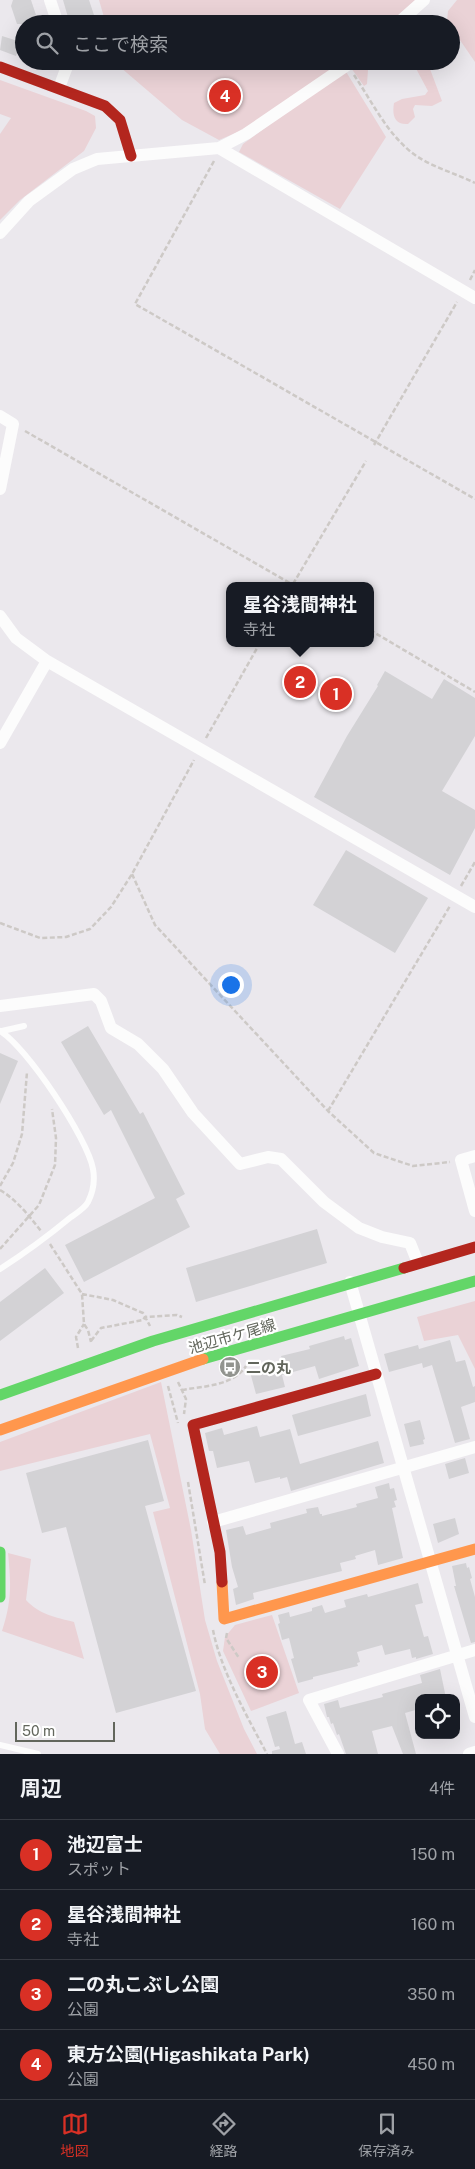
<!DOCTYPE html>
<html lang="ja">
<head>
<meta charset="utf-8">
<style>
	:root { --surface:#171b24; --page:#242831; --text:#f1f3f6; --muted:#9ea1a6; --line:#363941; --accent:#d93025 }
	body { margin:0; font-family:"Public Sans","Noto Sans JP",sans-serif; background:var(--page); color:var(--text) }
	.controls { position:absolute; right:15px; bottom:15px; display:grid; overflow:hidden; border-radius:10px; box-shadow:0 5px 20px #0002 }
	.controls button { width:45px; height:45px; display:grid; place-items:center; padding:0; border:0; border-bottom:1px solid var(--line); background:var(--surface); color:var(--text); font:25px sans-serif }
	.scale { position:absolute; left:15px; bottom:12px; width:100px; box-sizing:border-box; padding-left:5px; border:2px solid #62665c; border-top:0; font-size:14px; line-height:18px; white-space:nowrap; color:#62665c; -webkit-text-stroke:4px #fff; paint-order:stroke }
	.you { position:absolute; left:230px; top:984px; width:18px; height:18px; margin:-12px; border:4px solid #fff; border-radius:50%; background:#1a73e8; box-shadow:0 0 0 8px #1a73e833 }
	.badge { display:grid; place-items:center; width:32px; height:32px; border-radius:50%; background:var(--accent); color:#fff; font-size:16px; font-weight:700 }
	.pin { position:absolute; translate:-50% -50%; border:2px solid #fff; box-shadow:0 1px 5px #0006 }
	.popup { position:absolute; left:226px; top:582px; width:148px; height:65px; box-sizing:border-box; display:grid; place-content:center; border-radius:10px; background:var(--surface); filter:drop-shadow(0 1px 4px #0005); font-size:16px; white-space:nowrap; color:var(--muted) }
	.popup b { font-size:19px; color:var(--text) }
	.popup::after { content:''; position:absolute; left:50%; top:100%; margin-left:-10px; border:10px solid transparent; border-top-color:var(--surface) }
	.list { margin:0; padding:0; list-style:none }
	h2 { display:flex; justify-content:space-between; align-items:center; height:65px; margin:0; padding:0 20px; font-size:21px }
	h2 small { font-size:16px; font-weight:400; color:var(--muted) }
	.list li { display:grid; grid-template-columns:32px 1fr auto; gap:15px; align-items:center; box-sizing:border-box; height:70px; padding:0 20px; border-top:1px solid var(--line) }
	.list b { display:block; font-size:19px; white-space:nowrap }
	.list p { margin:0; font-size:16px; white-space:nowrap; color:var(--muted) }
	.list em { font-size:16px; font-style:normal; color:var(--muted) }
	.icon { flex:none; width:28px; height:28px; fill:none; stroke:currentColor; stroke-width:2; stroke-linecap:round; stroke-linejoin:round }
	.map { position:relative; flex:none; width:475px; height:1754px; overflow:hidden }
	.search { position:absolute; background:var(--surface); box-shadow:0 5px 20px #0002; left:15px; right:15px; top:15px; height:55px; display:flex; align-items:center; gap:12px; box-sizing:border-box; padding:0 18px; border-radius:28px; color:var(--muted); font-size:19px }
	.sheet { height:345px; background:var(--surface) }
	nav { display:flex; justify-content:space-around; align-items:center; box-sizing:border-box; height:70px; border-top:1px solid var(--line); background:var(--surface); font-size:14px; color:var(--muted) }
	nav a { display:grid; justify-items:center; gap:2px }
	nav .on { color:var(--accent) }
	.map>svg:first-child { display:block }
	.green { fill:#ead2d6 }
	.building { fill:#d3d2d5 }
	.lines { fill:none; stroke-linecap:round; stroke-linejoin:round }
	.path { stroke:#cdc9c6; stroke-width:2.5; stroke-dasharray:5 2.5; stroke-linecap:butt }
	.lane { stroke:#fcfcfc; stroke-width:6 }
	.street { stroke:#fcfcfc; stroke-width:12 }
	.fast { stroke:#63d668; stroke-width:11 }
	.slow { stroke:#ff974d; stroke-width:11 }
	.jam { stroke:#b3261e; stroke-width:11 }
	.labels { text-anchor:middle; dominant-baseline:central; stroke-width:4.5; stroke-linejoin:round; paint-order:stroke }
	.street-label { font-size:15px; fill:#62665c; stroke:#fff }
	.poi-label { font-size:15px; font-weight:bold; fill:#62665c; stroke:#fff; text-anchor:start }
</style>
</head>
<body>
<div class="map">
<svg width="475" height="1754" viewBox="0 0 475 1754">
	<rect width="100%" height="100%" fill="#ebe8ed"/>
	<!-- green -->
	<path class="green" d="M99 0H421L413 16 421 24H106Z
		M457 0H475V62L451 27V24L447 21 448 11Z
		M118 61H344L245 129 219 140 182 120 120 67Z
		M346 61H378L368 70 367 84 364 86Z
		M412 61H427L442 101 432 106 415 105 413 109 415 117 408 124C394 125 392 115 394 103L402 99 425 95 428 91Z
		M345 70 386 137 340 209 239 152 243 144Z
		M0 80 86 111 95 116 96 128 84 151 20 200 0 220V134L11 118 0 114Z
		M475 1301V1369L458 1335 424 1341 417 1317Z
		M161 1382 191 1530 205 1620 217 1661 244 1729 257 1754H220L205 1729 200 1694 153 1512 170 1508 150 1434 0 1471V1442Z
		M8 1553 31 1559 26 1600C40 1615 55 1617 74 1622L84 1659 2 1631C12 1600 11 1584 8 1553Z
		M272 1615 299 1693 251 1711 223 1651 225 1637 235 1625Z"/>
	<!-- building -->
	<path class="building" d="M13 0H31L39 24H17L11 6Z
		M63 0H89L97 24H70Z
		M2 36 21 42 16 56 0 50Z
		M385 671 432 699 444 679 475 698V736L442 791 475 810V828L450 875 314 797 347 736 378 686 377 685Z
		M346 850 428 898 395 953 313 905Z
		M88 1026 140 1114 143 1112 185 1194 176 1199 190 1227 84 1282 65 1245 155 1198 111 1110 104 1115 61 1042Z
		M0 1053 18 1061 0 1104Z
		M317 1229 327 1263 196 1302 186 1268Z
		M45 1268 64 1293 0 1341V1302Z
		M344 1336 345 1340 351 1338 359 1366 319 1379 315 1366 282 1375 285 1387 256 1394 250 1372 283 1363 281 1356 310 1349 309 1346Z
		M450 1340 456 1362 465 1360 473 1387 475 1386V1402L461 1407 470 1439 455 1443 432 1365 423 1368 422 1363 389 1372 384 1354 418 1345 419 1349Z
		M366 1394 371 1416 298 1436 292 1415Z
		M420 1420 425 1439 423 1440 424 1444 410 1447 404 1424Z
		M257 1426 260 1437 290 1429 300 1464 378 1441 384 1463 291 1491 287 1477 280 1479V1477L255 1483 249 1461 217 1468 213 1451H209L205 1433 222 1428 224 1435Z
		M148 1440 164 1501 145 1506 196 1691 116 1713 66 1527 42 1533 26 1473Z
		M465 1458 469 1473 449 1479 445 1464Z
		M389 1483 390 1489 394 1488 397 1500 394 1501 396 1507 392 1508 403 1558 378 1565 375 1550 355 1556 356 1559 340 1563 342 1571 253 1593 254 1599 236 1605 233 1589 238 1587 232 1567 226 1530 243 1526 246 1535 271 1528 270 1523 307 1513 306 1509 318 1507 320 1514H322V1516L357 1507 356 1504 378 1498 375 1487Z
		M455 1518 459 1534 438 1543 433 1524Z
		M466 1563 467 1568 469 1567 472 1578 470 1579 475 1597V1642L471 1643 454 1586H456L452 1566Z
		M418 1583 423 1603 415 1605 424 1637 428 1636 433 1654 416 1659V1657L412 1658 410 1649 385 1655 382 1645 357 1652 360 1662 357 1663 358 1666 313 1677V1679L298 1683 291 1659 294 1658 289 1638 282 1640 278 1624 280 1623 278 1615 289 1612 290 1617 312 1611V1608L322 1605 325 1613 346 1607 344 1600 367 1594 368 1597Z
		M440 1669 446 1698H419V1709L405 1713 416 1754H403L392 1726 372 1731 378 1754H346L339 1734 337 1735 333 1723 331 1724 329 1717H327L324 1704 338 1700 340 1708 383 1697 382 1694 422 1683 420 1675Z
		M286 1711 295 1744 302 1742 306 1754H272V1751L280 1749 279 1746 275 1747 266 1717Z"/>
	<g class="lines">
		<!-- path -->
		<path class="path" d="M354 75C373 103 389 138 418 157 435 168 457 174 475 183
			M214 161 135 304 475 499
			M470 280 475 270
			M25 431 295 586
			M374 445 457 302
			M293 584 366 461
			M370 630 475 692
			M206 738 260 643
			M132 874 155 925 328 1111 374 1153 413 1166 450 1162
			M461 886 475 862
			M0 923 40 938 66 937 90 929 111 907 132 874 194 760
			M328 1111 450 906
			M0 1186 13 1163 22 1134 27 1072
			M0 1190C17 1200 29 1216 41 1231
			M50 1244 82 1294 84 1324 88 1330 91 1342
			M0 1249 39 1205 55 1165 56 1138 52 1109
			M82 1294 113 1300 143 1313 150 1326
			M91 1341 101 1328 143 1320 145 1317 177 1315 182 1317
			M78 1348 76 1337 84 1324
			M178 1382 186 1399 184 1414
			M168 1386 178 1423
			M182 1390C204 1386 233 1386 246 1366
			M188 1482 205 1585
			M213 1630C221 1671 247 1716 267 1754
			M227 1633 226 1638 239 1658"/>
		<!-- lane -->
		<path class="lane" d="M0 1031C26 1046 88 1139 93 1169 95 1180 93 1192 88 1202 85 1208 77 1213 71 1217 48 1236 25 1253 0 1269
			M2 1031 24 1026
			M0 1745 38 1754"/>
		<!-- street -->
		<path class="street" d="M50 0 58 24
			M397 24 424 0
			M59 88 69 61
			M219 148 475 298
			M0 233 29 201 73 169 97 159 219 148 246 134 353 61
			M0 416 13 424 0 489
			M0 616 16 638 47 661 475 907
			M0 743 47 661
			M0 1006 94 994 101 1001 111 1028 138 1044 163 1069 193 1113 240 1164 268 1157 281 1159 324 1202 359 1228 382 1237 410 1243 418 1263
			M475 1156 461 1160 475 1211
			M350 1282 475 1717
			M213 1522 475 1447
			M338 1754 309 1700 475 1650
			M469 1754 475 1752"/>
		<!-- fast -->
		<path class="fast" d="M203 1359 475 1281
			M0 1395 153 1341 404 1268
			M0 1552V1597"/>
		<!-- slow -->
		<path class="slow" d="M0 1430 203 1359
			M222 1582 224 1619 475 1549"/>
		<!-- jam -->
		<path class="jam" d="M0 67 105 106 120 120 131 156
			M404 1268 475 1247
			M222 1582 220 1552 193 1425 376 1374"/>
	</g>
	<!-- icons -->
	<defs>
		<g id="bus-disc" transform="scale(1.125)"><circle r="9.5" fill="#92948f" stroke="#fff"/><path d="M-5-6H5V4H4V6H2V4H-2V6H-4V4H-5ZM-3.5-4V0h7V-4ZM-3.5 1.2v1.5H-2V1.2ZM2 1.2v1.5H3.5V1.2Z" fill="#fff"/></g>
	</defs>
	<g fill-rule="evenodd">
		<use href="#bus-disc" x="230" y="1367"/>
	</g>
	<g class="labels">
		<!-- street labels -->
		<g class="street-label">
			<text transform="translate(232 1336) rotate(-16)">池辺市ケ尾線</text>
		</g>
		<!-- poi labels -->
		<g class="poi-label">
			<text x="246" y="1367">二の丸</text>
		</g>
	</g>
</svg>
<div class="controls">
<button><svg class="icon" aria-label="locate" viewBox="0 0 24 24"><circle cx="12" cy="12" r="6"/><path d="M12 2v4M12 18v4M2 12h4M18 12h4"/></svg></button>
</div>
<div class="scale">50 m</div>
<div class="you"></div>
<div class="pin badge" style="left:336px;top:694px">1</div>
<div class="pin badge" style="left:300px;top:682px">2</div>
<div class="popup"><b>星谷浅間神社</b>寺社</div>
<div class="pin badge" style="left:262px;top:1672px">3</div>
<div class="pin badge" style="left:225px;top:96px">4</div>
<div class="search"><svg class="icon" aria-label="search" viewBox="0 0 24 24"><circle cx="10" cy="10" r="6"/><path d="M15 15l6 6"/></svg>ここで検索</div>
</div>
<section class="sheet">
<h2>周辺<small>4件</small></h2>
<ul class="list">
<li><span class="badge">1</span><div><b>池辺富士</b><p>スポット</p></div><em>150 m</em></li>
<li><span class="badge">2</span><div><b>星谷浅間神社</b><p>寺社</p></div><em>160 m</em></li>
<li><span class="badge">3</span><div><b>二の丸こぶし公園</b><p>公園</p></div><em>350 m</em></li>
<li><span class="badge">4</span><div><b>東方公園(Higashikata Park)</b><p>公園</p></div><em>450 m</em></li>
</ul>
</section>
<nav>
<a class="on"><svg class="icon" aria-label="map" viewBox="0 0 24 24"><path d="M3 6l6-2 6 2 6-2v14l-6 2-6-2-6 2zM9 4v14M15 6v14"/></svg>地図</a>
<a><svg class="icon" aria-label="directions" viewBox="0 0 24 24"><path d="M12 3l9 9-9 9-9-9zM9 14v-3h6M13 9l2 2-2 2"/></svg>経路</a>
<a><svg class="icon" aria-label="saved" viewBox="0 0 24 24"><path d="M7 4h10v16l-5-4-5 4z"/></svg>保存済み</a>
</nav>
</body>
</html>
